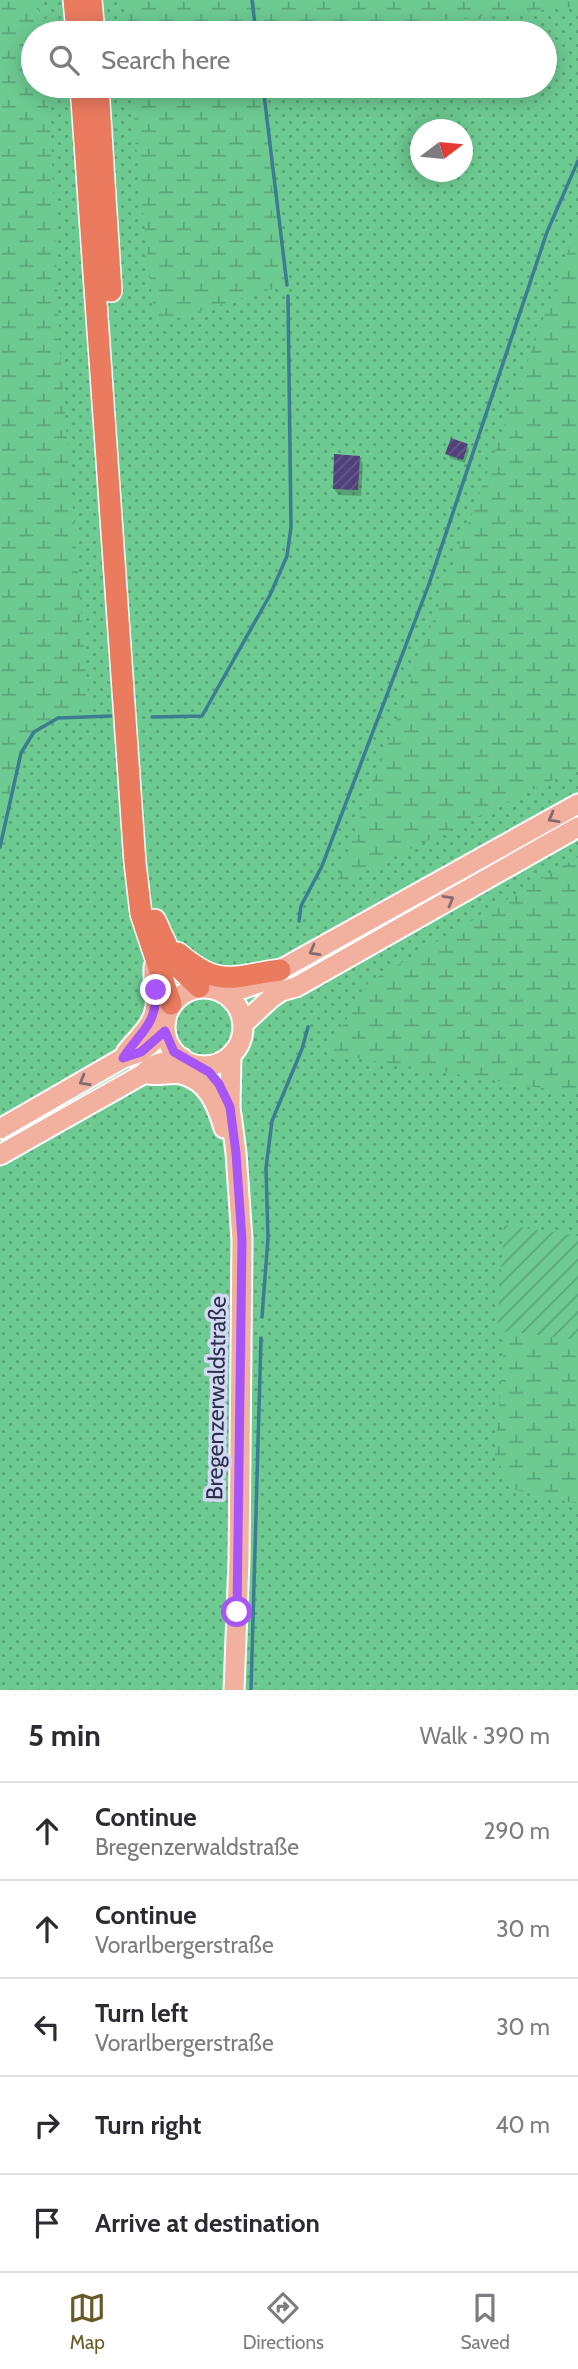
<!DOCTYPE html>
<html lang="en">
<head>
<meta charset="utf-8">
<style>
	:root { --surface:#fff; --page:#f7f7f7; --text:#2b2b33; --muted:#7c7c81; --line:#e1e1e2; --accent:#675a27 }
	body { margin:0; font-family:Cabin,sans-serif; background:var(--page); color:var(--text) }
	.compass { position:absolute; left:410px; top:119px; width:63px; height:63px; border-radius:50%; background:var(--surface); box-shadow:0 4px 18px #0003; rotate:74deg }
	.stop { position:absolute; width:21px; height:21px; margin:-16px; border:5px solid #a855f7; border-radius:50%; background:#fff }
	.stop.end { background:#a855f7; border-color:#fff; box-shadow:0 2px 7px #0008 }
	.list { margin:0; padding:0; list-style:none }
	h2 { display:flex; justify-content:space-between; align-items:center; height:91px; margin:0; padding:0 28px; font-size:30px }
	h2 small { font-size:23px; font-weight:400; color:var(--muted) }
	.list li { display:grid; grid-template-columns:46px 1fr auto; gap:21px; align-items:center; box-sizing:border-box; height:98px; padding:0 28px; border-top:2px solid var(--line) }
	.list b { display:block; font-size:26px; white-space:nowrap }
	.list p { margin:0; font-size:23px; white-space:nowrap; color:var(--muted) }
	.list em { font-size:23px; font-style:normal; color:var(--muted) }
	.icon { flex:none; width:38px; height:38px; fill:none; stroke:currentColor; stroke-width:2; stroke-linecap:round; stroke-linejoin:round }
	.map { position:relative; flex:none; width:578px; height:1690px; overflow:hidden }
	.search { position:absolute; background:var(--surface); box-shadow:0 4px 18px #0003; left:21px; right:21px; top:21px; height:77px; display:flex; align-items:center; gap:18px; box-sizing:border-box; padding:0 24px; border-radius:38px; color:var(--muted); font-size:26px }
	.sheet { height:581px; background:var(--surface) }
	nav { display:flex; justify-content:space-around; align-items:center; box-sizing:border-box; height:98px; border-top:2px solid var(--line); background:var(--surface); font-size:19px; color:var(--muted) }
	nav a { display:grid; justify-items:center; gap:4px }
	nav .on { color:var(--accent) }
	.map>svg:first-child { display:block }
	.grass { fill:url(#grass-dots); fill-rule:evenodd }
	.wetland { fill:url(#wetland-marsh) }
	.garden { fill:url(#garden-furrows) }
	.shadow { fill:#0003 }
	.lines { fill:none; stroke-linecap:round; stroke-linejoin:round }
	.stream { stroke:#3d7d92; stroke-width:3.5 }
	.building { fill:url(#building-hatch) }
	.primary-casing { stroke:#fff; stroke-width:23 }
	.highway-casing { stroke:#fff; stroke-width:24 }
	.primary { stroke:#f2b09f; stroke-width:19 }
	.highway { stroke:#ea7b5f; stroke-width:21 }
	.oneway { stroke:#856a71 }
	.route { stroke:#a855f7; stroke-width:9 }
	.labels { text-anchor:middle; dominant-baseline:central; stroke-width:7; stroke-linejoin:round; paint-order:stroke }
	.street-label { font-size:23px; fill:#2c314b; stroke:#d2d8f3 }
</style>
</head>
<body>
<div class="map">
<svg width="578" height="1690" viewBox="0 0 578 1690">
	<defs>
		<pattern id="grass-dots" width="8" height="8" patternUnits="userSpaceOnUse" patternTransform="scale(1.75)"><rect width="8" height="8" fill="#6dca91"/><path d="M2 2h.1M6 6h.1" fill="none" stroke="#5aa578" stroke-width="1.8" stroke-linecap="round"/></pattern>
		<pattern id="wetland-marsh" width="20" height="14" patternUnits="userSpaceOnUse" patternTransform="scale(1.75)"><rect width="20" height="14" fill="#6dca91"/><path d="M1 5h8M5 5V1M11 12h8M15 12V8" fill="none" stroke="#5aa578"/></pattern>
		<pattern id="garden-furrows" width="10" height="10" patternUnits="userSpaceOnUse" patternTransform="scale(1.75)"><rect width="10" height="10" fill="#6dca91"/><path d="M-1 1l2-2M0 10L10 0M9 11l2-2" fill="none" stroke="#5aa578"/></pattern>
		<pattern id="building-hatch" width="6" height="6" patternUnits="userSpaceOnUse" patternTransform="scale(1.75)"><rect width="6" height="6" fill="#514079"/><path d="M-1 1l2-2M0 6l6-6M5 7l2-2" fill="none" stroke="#675a89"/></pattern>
	</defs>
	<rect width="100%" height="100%" fill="#becafe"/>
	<!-- grass -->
	<path class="grass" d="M0 0H578V1690H0ZM33 33H545V86H33ZM420 130H462V172H420Z"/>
	<!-- wetland -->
	<path class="wetland" d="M0 0H38L41 33H33V86H46L51 137 60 351 89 707C71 713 48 719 34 732 15 750 6 814 0 841Z
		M127 0H578V6L319 33H129Z
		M132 86H263L285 285 155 325 135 137Z
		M578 224V768L336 885Z
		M578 857V1094L326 1053 369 982Z
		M505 1331 578 1340V1504L515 1490 495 1457Z"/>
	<!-- garden -->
	<path class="garden" d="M504 1225 578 1236V1340L497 1330Z"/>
	<!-- shadow -->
	<path class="shadow" d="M467 445 469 450 465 463 450 458 447 453Z
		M359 457 363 464 361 496 338 495 334 488Z"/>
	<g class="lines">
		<!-- stream -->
		<path class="stream" d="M252 0 256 33
			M263 86 287 285
			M152 717 202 716 270 595 287 556 291 527 288 296
			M0 847 21 753 34 732 58 718 111 716
			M299 921 301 906 322 866 429 584 547 232 578 161
			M262 1317 268 1238 266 1168 272 1121 302 1049 308 1027
			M251 1690 261 1338"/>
	</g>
	<!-- building -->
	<path class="building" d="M451 438 468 444 463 460 445 454Z
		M334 454 360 456 358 490 333 489Z"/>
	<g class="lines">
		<!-- primary casing -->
		<g class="primary-casing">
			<path id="primary" d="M165 1027a39 39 0 1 1 78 0a39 39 0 1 1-78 0Z
				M228 994 270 979 280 970 578 804
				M243 1024 271 998 281 991 296 987 578 827
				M126 1053C137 1038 154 1026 156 1006 157 993 153 980 154 967
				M231 1056 230 1107 236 1153 242 1240 239 1560 234 1690
				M148 1074C159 1076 170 1072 181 1074 208 1080 217 1105 224 1128
				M0 1129 123 1058 141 1052 165 1031
				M0 1155 143 1074C154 1062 167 1061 182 1058"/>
		</g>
		<!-- highway casing -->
		<g class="highway-casing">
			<path id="highway" d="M74 0 77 33
				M91 0 94 33
				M81 86 135 863 141 914 171 1004
				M98 86 111 291
				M155 920 175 964 199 987
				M178 953C220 989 232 976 280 970"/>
		</g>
		<!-- primary -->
		<use href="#primary" class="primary"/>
		<!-- highway -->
		<use href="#highway" class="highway"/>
	</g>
	<!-- one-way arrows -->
	<defs><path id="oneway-chevron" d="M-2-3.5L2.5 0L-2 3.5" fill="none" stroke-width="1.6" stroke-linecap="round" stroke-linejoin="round" transform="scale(1.75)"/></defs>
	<g class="oneway">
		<use href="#oneway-chevron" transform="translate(553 818) rotate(151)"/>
		<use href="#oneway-chevron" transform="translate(449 900) rotate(-30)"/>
		<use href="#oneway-chevron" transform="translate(314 951) rotate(151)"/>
		<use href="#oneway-chevron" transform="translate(84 1081) rotate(150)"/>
	</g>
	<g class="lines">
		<!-- route -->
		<path class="route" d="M156 990C157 1025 140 1032 123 1058L141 1052 165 1031 174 1052 209 1072 219 1084 230 1107 236 1153 242 1240 237 1612"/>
	</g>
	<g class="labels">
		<!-- street labels -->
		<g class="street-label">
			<text transform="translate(216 1398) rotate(-89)">Bregenzerwaldstraße</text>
		</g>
	</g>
</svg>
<svg class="compass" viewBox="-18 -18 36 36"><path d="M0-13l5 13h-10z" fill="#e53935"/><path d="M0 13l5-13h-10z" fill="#7c7c81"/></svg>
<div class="stop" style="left:237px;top:1612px"></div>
<div class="stop end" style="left:156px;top:990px"></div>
<div class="search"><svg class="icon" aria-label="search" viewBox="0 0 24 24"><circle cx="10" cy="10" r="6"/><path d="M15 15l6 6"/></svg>Search here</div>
</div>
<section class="sheet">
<h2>5 min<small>Walk · 390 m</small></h2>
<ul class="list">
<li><svg class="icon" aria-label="ahead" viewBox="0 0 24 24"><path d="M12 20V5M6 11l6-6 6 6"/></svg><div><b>Continue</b><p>Bregenzerwaldstraße</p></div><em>290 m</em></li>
<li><svg class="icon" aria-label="ahead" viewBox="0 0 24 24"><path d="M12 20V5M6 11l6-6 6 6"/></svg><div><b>Continue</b><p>Vorarlbergerstraße</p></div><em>30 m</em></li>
<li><svg class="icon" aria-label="left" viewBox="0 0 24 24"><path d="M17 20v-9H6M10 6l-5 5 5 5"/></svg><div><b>Turn left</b><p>Vorarlbergerstraße</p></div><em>30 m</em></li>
<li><svg class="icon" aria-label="right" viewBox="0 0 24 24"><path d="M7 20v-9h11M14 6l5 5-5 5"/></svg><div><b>Turn right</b></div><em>40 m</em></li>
<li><svg class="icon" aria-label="arrive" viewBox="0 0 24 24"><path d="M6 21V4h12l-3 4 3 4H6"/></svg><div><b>Arrive at destination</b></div></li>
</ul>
</section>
<nav>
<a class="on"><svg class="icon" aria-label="map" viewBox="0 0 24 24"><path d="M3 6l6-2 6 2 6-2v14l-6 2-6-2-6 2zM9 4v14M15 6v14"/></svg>Map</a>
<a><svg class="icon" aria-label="directions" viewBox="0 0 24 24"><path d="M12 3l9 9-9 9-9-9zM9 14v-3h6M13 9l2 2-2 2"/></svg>Directions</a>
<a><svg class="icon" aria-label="saved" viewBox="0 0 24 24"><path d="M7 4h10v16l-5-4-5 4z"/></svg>Saved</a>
</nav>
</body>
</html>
